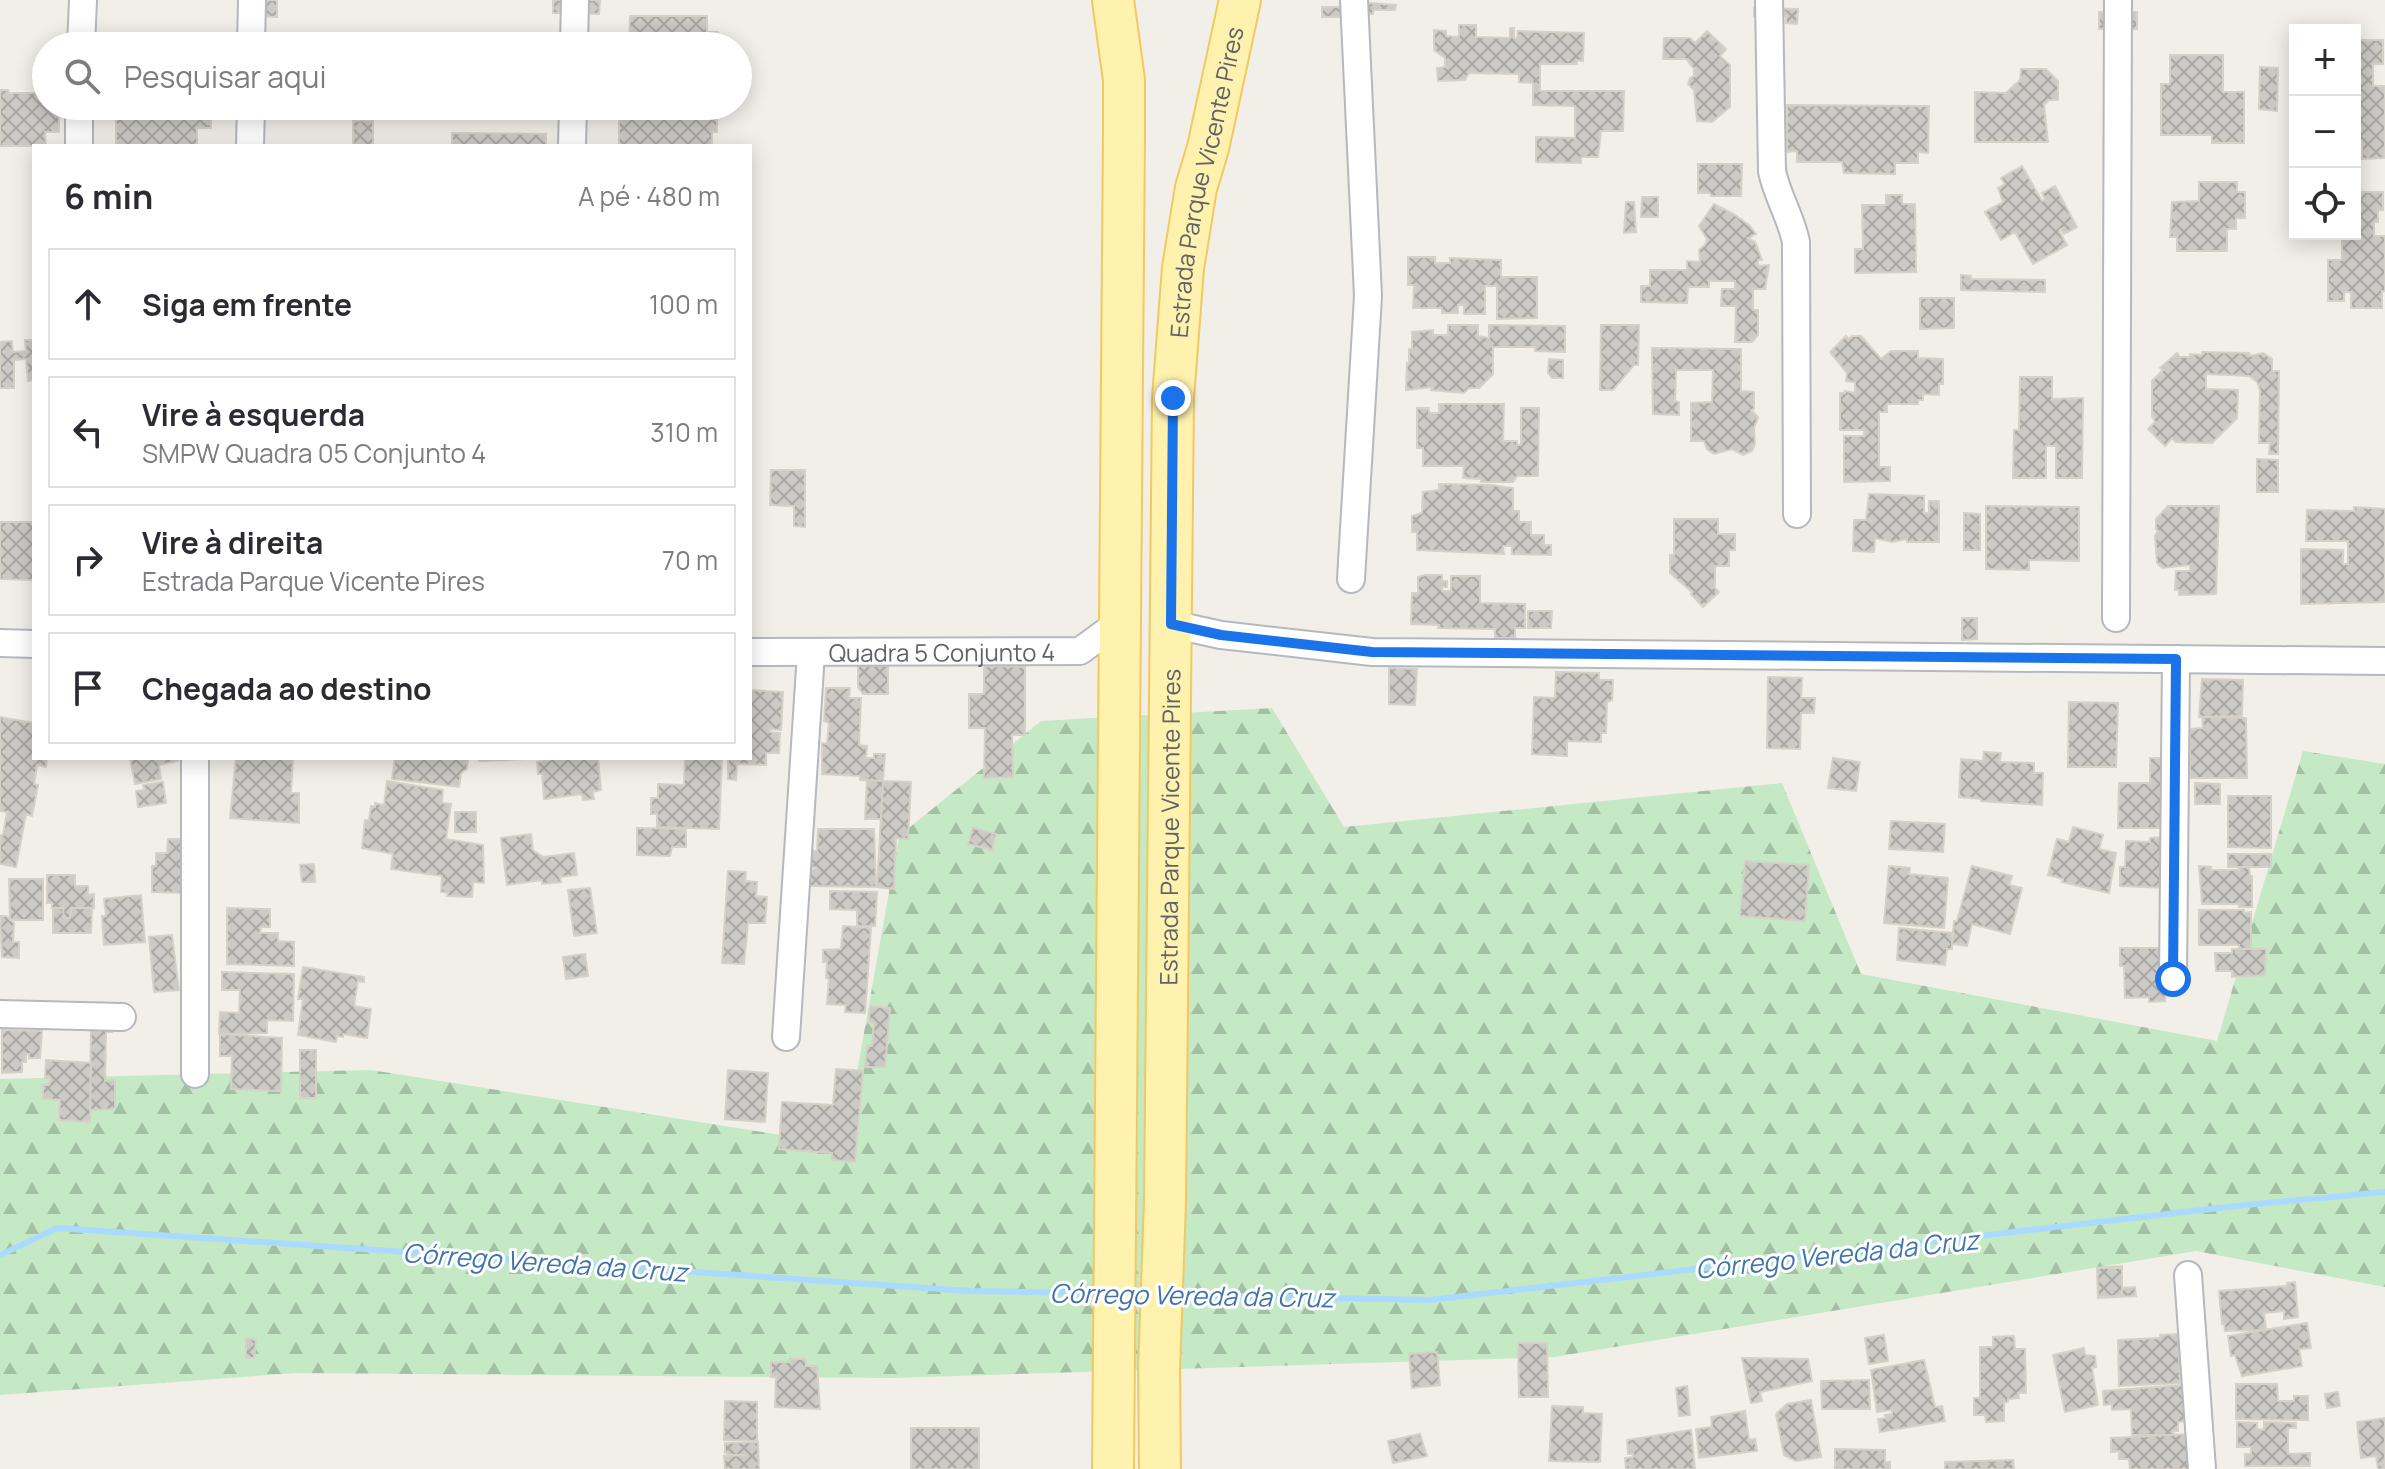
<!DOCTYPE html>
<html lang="pt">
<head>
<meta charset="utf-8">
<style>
	:root { --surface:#fff; --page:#f7f7f7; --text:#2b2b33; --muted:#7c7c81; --line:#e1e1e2 }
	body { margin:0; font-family:Manrope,sans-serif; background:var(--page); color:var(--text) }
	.controls { position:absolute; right:24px; top:24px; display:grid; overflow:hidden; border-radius:0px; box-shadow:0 4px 20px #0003 }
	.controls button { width:72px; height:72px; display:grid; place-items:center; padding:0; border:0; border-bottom:2px solid var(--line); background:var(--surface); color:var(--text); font:40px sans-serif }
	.stop { position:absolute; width:24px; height:24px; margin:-18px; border:6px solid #1a73e8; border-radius:50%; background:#fff }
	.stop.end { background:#1a73e8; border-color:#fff; box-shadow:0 2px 8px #0008 }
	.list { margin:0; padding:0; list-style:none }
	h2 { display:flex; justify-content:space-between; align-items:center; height:104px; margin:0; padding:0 32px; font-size:34px }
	h2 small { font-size:26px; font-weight:400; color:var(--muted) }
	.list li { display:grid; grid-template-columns:52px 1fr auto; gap:24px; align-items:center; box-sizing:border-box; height:112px; margin:0 16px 16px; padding:0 16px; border:2px solid var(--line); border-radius:0px }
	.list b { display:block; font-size:30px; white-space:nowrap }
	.list p { margin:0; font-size:26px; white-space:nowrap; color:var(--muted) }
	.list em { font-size:26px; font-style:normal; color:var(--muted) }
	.icon { flex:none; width:44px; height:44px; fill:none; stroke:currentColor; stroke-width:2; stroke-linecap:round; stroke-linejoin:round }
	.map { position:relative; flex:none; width:2385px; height:1469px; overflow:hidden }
	.search { position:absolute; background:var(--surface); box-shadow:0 4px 20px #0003; left:32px; top:32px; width:720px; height:88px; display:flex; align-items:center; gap:20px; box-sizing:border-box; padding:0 28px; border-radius:44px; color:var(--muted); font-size:30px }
	.panel { position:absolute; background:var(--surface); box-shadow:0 4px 20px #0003; left:32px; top:144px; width:720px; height:616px; border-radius:0px }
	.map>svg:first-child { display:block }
	.forest { fill:url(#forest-firs) }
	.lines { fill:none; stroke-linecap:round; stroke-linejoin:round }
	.stream { stroke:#aadaff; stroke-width:6 }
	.building { fill:url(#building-cross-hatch); stroke:#d6d1c6; stroke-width:2 }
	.minor-casing { stroke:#b5b8bc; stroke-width:30 }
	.primary-casing { stroke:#f2c960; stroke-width:44 }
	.minor { stroke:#fff; stroke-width:26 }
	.primary { stroke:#fff2af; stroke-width:40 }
	.route { stroke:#1a73e8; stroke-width:10 }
	.labels { text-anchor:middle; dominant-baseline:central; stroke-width:6; stroke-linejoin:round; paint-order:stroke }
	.street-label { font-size:24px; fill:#5f6368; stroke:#fff }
	.water-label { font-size:26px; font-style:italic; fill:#4174aa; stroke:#fff }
</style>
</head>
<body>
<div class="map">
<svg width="2385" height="1469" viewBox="0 0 2385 1469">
	<defs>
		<pattern id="forest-firs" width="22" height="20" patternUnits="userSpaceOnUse" patternTransform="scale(2)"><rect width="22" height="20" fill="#c5e8c5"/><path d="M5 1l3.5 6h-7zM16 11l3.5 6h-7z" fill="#a3c0a4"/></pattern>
		<pattern id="building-cross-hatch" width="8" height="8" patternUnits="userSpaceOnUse" patternTransform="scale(2)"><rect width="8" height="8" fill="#cccac5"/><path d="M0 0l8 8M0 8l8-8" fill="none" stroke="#a9a8a4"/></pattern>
	</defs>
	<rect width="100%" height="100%" fill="#f1efe8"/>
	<!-- forest -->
	<path class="forest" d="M1272 708 1344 827 1782 783 1861 974 2217 1041 2303 751 2385 764V1287L2196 1251 1554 1357 893 1378 296 1373 0 1395V1079L371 1070 844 1145 899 836 1041 721Z"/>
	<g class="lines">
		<!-- stream -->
		<path class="stream" d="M0 1255 57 1228 970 1291 1100 1293
			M1175 1295 1430 1300 2245 1205 2385 1192"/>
	</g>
	<!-- building -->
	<path class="building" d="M243 0H277V17L242 16Z
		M553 0H600L599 14 553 13Z
		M1341 1 1396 5 1395 10H1373V14H1348V17H1322V7H1341Z
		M1754 8 1798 9 1797 24 1786 23V16H1754Z
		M2099 12H2137V29H2099Z
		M630 16H707V32H718V46H620V42H629Z
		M1459 25H1476V37L1510 38V28H1514V38H1517L1518 31 1584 33 1583 61 1577 60V64H1540V91H1624L1623 131H1601L1598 157H1581V163L1536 162V137L1575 138V106L1533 105V83L1519 82V74L1469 73 1465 80 1438 81 1437 68 1445 67V58L1434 50V30L1446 31V36L1459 37Z
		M1707 31 1726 49 1720 56 1730 65V107L1712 122 1697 121 1694 90 1688 84 1690 78 1694 76V69L1686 59H1663L1664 38H1690L1695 43Z
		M2355 40H2383V64H2373V86H2385V158L2362 159V142L2355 141Z
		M2170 55H2223V92H2244V143H2212V135H2161V84H2170Z
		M2260 67 2278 68 2277 111 2259 109Z
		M2021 69H2046L2058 81V100H2049L2044 105 2048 142H1975V92L2006 93 2020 80Z
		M0 90H8L9 93H46V106H59V132H45L46 146H0Z
		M1787 105 1929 106 1928 153 1918 152V163H1895V174L1844 173 1842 162H1797V151L1787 152Z
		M160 106H211V128H197V145L116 146V116L161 117Z
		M619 106H679L678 119H717V132H712V145H619Z
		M373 120V146H353V121Z
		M452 133 546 134V146H452Z
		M1698 164H1742L1741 196H1711L1710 193H1698Z
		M2022 166 2042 201 2045 199 2042 193 2055 186 2077 227 2064 234 2061 229 2059 231 2067 245 2033 264 2015 232 2001 240 1985 212 2003 202 1998 188 2005 184 2001 178Z
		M2199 182H2237V192H2245V218H2236V229H2227V251H2177V237H2170L2172 202 2199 201Z
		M2355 192H2383V210H2378V222H2374V236H2385V291H2382V308H2351V292H2344V301H2328V260H2342V235L2355 234Z
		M1886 195H1902V204H1915L1916 272 1855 273V249H1863L1862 205H1886Z
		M1642 197H1658V217H1641Z
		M1626 202H1634L1636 232 1624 233Z
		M1714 204 1732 213 1749 225 1756 234 1748 238 1755 242 1762 260H1758V266L1769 265 1765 289H1753V310H1758V335L1752 342H1735L1736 306H1721L1722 289H1735V281H1709V287H1688L1687 303 1641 302V286H1650V270H1687V261L1700 262 1699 250 1705 245 1707 239 1699 226Z
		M1408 257H1435V263H1450V258L1501 260V277H1537V318L1497 319V286H1485V314H1464V305H1458V313H1442V308H1413L1414 285H1408Z
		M1961 275 1971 276V279L2045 280V292L1961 290Z
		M1920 298H1954V328L1920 329Z
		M1448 325H1478V336L1489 338V325L1565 326V352L1535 351V347H1493V374L1479 388H1469L1464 393 1431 390 1432 387 1406 390 1407 363H1409V349H1412V332L1433 330V335H1448Z
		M1601 325H1639L1638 365H1634L1613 390H1600Z
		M1846 336 1849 339 1852 336H1861L1881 359 1891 351H1918V358L1943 359V384H1939V395L1923 394V400H1918V404H1887V412H1879V467H1890V481L1844 482V436H1864V430H1840V393H1845V391L1855 393V382L1846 381 1847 373 1830 352Z
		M25 340H34V380L28 381 26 359 14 360V388H0V342L12 341 13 352 26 351Z
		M1652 348 1741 349V391L1754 392V409L1751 410 1758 417 1754 428 1755 444 1752 451 1743 455 1732 449 1714 454 1707 449 1704 441H1691V403L1712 402 1713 370H1676L1675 401 1679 402V415L1653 414Z
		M2202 352 2249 353 2250 356 2263 353 2272 359V371H2279L2278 454H2269L2270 443H2259L2260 390 2257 382 2249 376 2206 374V389L2238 390 2237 418 2212 443 2176 442 2172 438 2165 446 2148 429 2155 422 2152 416V381L2163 370 2160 368 2177 353 2180 357H2190V354L2202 355Z
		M1549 359 1563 360V378H1552L1548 373Z
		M2020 377H2052V399L2083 398 2082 478H2056V446H2046V478H2013L2014 430H2019Z
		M1439 404H1504L1503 441H1517V445H1521V408H1539L1538 476H1517L1513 482H1481V479L1463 478 1464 466H1423V448H1417V408H1429V413H1439Z
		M2257 459 2278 460V492H2257Z
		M771 470H805V527L794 526V506L770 505Z
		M1439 484 1491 485 1513 488V511H1519V522H1531V535H1544V545H1551V555L1512 554V546H1503L1504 554 1417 550V532H1412V516L1422 513 1423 492 1439 490Z
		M1869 494 1924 496V513H1929V501H1939V542H1907V539L1892 542 1875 538 1874 552 1853 551 1854 520H1866Z
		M1986 506 2079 507V561L2029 560V570L1986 569Z
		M2168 506H2219L2216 594 2179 595V590H2175L2176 571H2190V565L2162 568 2157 563 2155 536 2158 531 2156 529V519Z
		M2354 507 2385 509V602L2301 604V549L2343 550V564H2348V541H2306L2307 510 2354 511Z
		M33 513 34 580 0 579V522H33Z
		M1964 513 1980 514V550H1964Z
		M1674 519H1718V534H1735V550H1729V566H1715V588L1719 592 1703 607 1691 594 1692 592 1670 573V555H1674Z
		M1425 575H1442V581H1447V587H1442V591H1451V576H1480V603L1525 604V628H1515V638H1495V629L1438 628 1439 625 1411 624 1412 593H1418V577Z
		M1528 611H1552L1551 628H1528Z
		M1962 618H1977V639L1962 640Z
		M858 666H888V694H863L858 687Z
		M987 666 1025 667V735H1012L1013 777 984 778 985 728H969V694H984V668Z
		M1389 668 1417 669 1415 705 1389 704Z
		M1556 672 1599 673V680H1613L1612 700 1607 702 1606 733H1601V742L1567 741V756L1532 754 1534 697 1555 698Z
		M1768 677 1802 678 1801 698H1815L1814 713H1801L1800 749 1767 748Z
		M2202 679 2243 680 2242 716 2199 717Z
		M826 688H850L849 698H861L859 745 867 746 866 758H874V754H885L883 781 860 780V776L822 774V743L827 744 829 723 824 721Z
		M750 690 783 692 781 730 770 729V732L780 733 779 753H766V765L737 764 736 780 728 779V758H750Z
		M2069 702 2118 703 2116 767H2068Z
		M0 717 34 723V758H47L46 767 37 765 34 784 38 785 32 816 26 814 16 867 0 864V835H3L7 812 0 811Z
		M2202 717 2246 718 2247 778H2190V729L2203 728Z
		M1984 752 2001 753 2000 762 2034 763V773H2043L2042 805 1981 801V799L1959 797 1961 759 1983 761Z
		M130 758H178V761L159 765 161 779 135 784Z
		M236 758H293L291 793H299V823L230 818Z
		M395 758H468L467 769 461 773 459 787 392 779Z
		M479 758H548L479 761Z
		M550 758H598L601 790 593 792 594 799 583 800 582 794 544 799 542 774H538L537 762 550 760Z
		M685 758 722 759 719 829 657 827V814H651V798H658V784L684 785Z
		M1833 758 1860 762 1856 791 1828 788Z
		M2150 758H2171L2175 828H2118L2119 783H2150Z
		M867 780 883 781 881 819H865Z
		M387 781 443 790 442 803 451 804 446 839 483 845 484 883 473 882 472 897 447 896 448 893 441 892 442 876 391 869 393 854 362 848 365 820H369L371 806 375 807V803L384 805Z
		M883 781 911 782 908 839 896 838 894 889 877 887Z
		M163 782 166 803 138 807 136 791 144 790 143 785Z
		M2195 783 2220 784V804H2195Z
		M2228 796H2271V848L2228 847Z
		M455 812H476V832H455Z
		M1891 821 1945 824 1943 852 1889 849Z
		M2073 827 2103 835 2099 849 2116 853 2109 893 2062 882 2063 879 2048 875 2057 839 2069 842Z
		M637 828 686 829V847H672L670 856 637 855Z
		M973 828 996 834 992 850 968 844Z
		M818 829H874L876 887 808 886V870L817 868 808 866 809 851H817Z
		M531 834 533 850 543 857 574 853 577 875 560 877 561 882 542 884V880L507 885 501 838Z
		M2167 837V888L2120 886V867H2125L2126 841 2150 842V838Z
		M168 839H188L183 893 152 892V866H156V853H167Z
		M2228 854H2271V867H2228Z
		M1745 861 1809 865 1805 921 1740 916Z
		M314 864 315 882H302L300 865Z
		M1889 866 1910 868 1909 874 1948 878 1944 928 1884 923Z
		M1972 866 2012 876 2009 885 2022 888 2010 934 1972 924 1967 946 1952 944 1954 921H1957Z
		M2199 866 2211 867 2210 870H2239V867H2249L2250 876H2252V907H2239V904H2202Z
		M728 871 746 872 745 881 757 882 756 896 767 897 765 923H748L744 964 722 963Z
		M47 875H75V886H88V895L94 894V908H71L70 918H64L63 908H52V903H47Z
		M9 879H43V920H10Z
		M590 888 597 933 574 936 568 890Z
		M830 891 877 892 875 926H857V910L830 909Z
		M141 895 145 942 104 945 102 916H106L104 899Z
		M53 908H63L64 918H70L71 908H92L91 933H53Z
		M227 908 270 909V927H261L260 933H278V941L294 942V966L227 964Z
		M2199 910H2244V913L2251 912V949H2239V945H2199Z
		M0 916H6L14 923 13 942H19V958L2 957Z
		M843 926 871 928 865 1013 845 1012 846 1005 827 1004 829 979 826 978 827 962H823V950L841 949Z
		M1899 928 1952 933V949H1947L1945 965 1897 960Z
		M172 935 179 990 154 992 149 937Z
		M2120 948H2168L2165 1001 2149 1002V997L2125 998 2124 966H2120Z
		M2232 949H2266L2265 975 2232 977V971H2216L2215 953H2232Z
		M585 954 588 976 566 979 563 957Z
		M303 967 364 977V982L358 981 354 1006 371 1009 367 1038 343 1034V1037L337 1036 336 1042 298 1035 303 999H298Z
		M222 972 294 974 293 1021 267 1020V1033L219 1034 220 1012 239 1013 240 990H222Z
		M870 1006 890 1008 885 1067H865L867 1046H872L874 1023H869Z
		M91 1025 112 1026V1032H106L105 1081 115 1080V1109L90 1110Z
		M2 1030 42 1031 40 1058H29V1054H26V1062H22V1072L2 1073Z
		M220 1034 282 1038 281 1091 231 1089 232 1056H220Z
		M300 1050H316V1098H300Z
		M46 1060 91 1063 90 1122 59 1120 60 1100 43 1099V1085H49L50 1078H45Z
		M836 1069 863 1071 855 1162 832 1160V1153L779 1149 782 1102 833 1105Z
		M728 1070 768 1073 765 1122 725 1119Z
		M2122 1266V1288L2135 1287 2136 1296 2098 1298 2097 1268Z
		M2097 1268H2122V1296L2098 1297Z
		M2295 1282 2298 1317 2284 1319V1311L2264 1313 2266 1330 2225 1331 2224 1324H2222L2219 1291 2287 1286V1283Z
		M2307 1323 2311 1348 2299 1349 2302 1366 2242 1376 2235 1355 2231 1356 2228 1336Z
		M2178 1334 2180 1383 2119 1386 2118 1340 2160 1338V1335Z
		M1884 1335 1888 1361 1869 1364 1865 1338Z
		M2014 1336 2015 1349H2025L2026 1393H2018L2019 1398 2008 1399V1402H2004V1421L1986 1422 1985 1415H1974V1398H1980V1347H1993V1337Z
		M246 1338 256 1340 254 1358H246Z
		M1518 1343H1547L1548 1397H1519Z
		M2084 1348 2085 1355 2095 1356 2096 1367 2092 1368 2098 1405 2065 1412 2053 1355Z
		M1437 1352 1440 1385 1412 1388 1409 1354Z
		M1742 1358 1808 1359 1812 1381 1760 1392 1762 1401 1751 1403Z
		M790 1359H806V1366H817L820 1409 775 1407 776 1377H771V1362H790Z
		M1924 1360 1935 1407 1942 1406 1945 1421 1880 1432 1878 1419 1886 1418 1885 1415 1892 1414V1410L1877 1412 1871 1370Z
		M1869 1380 1870 1409H1822L1821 1381Z
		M2236 1384H2277L2278 1401H2294V1396H2308V1420L2236 1419Z
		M2184 1385 2185 1421 2178 1422V1431H2173L2174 1435H2132L2131 1409 2112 1410V1404L2104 1405 2103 1391Z
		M2184 1385 2185 1421 2178 1422V1431H2173L2174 1435H2132L2131 1409 2112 1410V1404L2104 1405 2103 1391Z
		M1687 1386 1690 1415 1679 1416 1676 1388Z
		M2338 1392 2340 1406 2327 1408 2325 1394Z
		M1811 1400 1821 1457 1796 1461 1784 1455 1776 1414 1787 1404Z
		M725 1401 757 1402V1441L724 1440Z
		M1552 1406 1583 1407V1413L1602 1414 1600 1462 1549 1461Z
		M1745 1411 1749 1440 1755 1439 1757 1451 1699 1458 1696 1429 1712 1427 1711 1417Z
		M2385 1418V1469H2378L2376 1456 2361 1458 2357 1422Z
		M2237 1422 2257 1423V1429L2264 1430V1422L2296 1423V1428H2288V1454L2310 1453V1466H2245V1454H2251V1447H2237Z
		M911 1428H979V1469H911Z
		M1691 1430 1695 1469H1626L1625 1458 1633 1457V1454H1628L1627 1440Z
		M1420 1434 1427 1456 1393 1463 1388 1441Z
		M2191 1434 2192 1461H2188V1469H2130L2129 1459H2119V1451L2111 1452V1438Z
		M758 1442 759 1469H725L724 1456 746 1455H729L725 1453V1443Z
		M1835 1449 1885 1450V1462H1890V1469H1835Z
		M2013 1460 2014 1469H1945V1462Z"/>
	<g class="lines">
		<!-- minor casing -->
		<g class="minor-casing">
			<g id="minor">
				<path d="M1769 0 1772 171C1777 196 1791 217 1796 242L1797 514"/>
				<path d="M81 46 83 0"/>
				<path d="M251 46 252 0"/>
				<path d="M574 46 575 0"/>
				<path d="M79 106V146"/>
				<path d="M250 146 251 106"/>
				<path d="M572 146 573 106"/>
				<path d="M1351 579 1368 296 1354 0"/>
				<path d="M2116 618 2118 0"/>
				<path d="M1171 624 1221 635 1372 652 2385 661"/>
				<path d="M0 643 34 644"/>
				<path id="s1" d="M750 652 1080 651 1110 629 1121 615"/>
				<path d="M2173 979 2176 659"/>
				<path d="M0 1014 122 1017"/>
				<path d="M786 1037 811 653"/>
				<path d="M195 1074V758"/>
				<path d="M2188 1275 2202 1469"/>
			</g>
		</g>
		<!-- primary casing -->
		<g class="primary-casing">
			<g id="primary">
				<path d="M1113 1469 1124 131V80L1113 0"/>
				<path id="s2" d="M1160 1469 1159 1370 1165 1202 1173 398 1183 268 1196 188 1208 148 1240 0"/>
			</g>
		</g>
		<!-- minor -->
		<use href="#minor" class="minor"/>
		<!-- primary -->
		<use href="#primary" class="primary"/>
	</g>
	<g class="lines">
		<!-- route -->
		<path class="route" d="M1173 398 1171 624 1221 635 1372 652 2176 659 2173 979"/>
	</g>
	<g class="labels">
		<!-- street labels -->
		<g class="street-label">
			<text stroke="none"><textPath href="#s2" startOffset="1290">Estrada Parque Vicente Pires</textPath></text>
			<text stroke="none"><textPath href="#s1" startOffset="192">Quadra 5 Conjunto 4</textPath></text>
			<text stroke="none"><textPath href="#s2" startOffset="642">Estrada Parque Vicente Pires</textPath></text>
		</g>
		<!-- water labels -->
		<g class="water-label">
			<text transform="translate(1837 1254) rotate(-6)">Córrego Vereda da Cruz</text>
			<text transform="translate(545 1262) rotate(4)">Córrego Vereda da Cruz</text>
			<text transform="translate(1192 1295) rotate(1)">Córrego Vereda da Cruz</text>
		</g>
	</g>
</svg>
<div class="controls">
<button>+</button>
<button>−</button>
<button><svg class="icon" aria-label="locate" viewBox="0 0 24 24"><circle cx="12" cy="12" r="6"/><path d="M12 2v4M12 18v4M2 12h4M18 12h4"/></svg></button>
</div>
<div class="stop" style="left:2173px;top:979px"></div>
<div class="stop end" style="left:1173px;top:398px"></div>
<div class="search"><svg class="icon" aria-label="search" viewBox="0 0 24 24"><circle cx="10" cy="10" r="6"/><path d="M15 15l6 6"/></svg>Pesquisar aqui</div>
<section class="panel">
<h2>6 min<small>A pé · 480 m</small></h2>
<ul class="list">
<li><svg class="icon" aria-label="ahead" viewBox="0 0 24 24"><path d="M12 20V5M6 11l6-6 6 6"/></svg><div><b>Siga em frente</b></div><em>100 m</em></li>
<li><svg class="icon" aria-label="left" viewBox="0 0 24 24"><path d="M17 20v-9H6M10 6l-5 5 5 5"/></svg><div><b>Vire à esquerda</b><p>SMPW Quadra 05 Conjunto 4</p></div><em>310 m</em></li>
<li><svg class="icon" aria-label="right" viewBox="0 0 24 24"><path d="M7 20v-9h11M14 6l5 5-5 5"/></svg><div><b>Vire à direita</b><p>Estrada Parque Vicente Pires</p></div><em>70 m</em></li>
<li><svg class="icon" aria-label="arrive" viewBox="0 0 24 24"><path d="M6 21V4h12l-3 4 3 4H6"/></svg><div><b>Chegada ao destino</b></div></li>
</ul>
</section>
</div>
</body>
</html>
